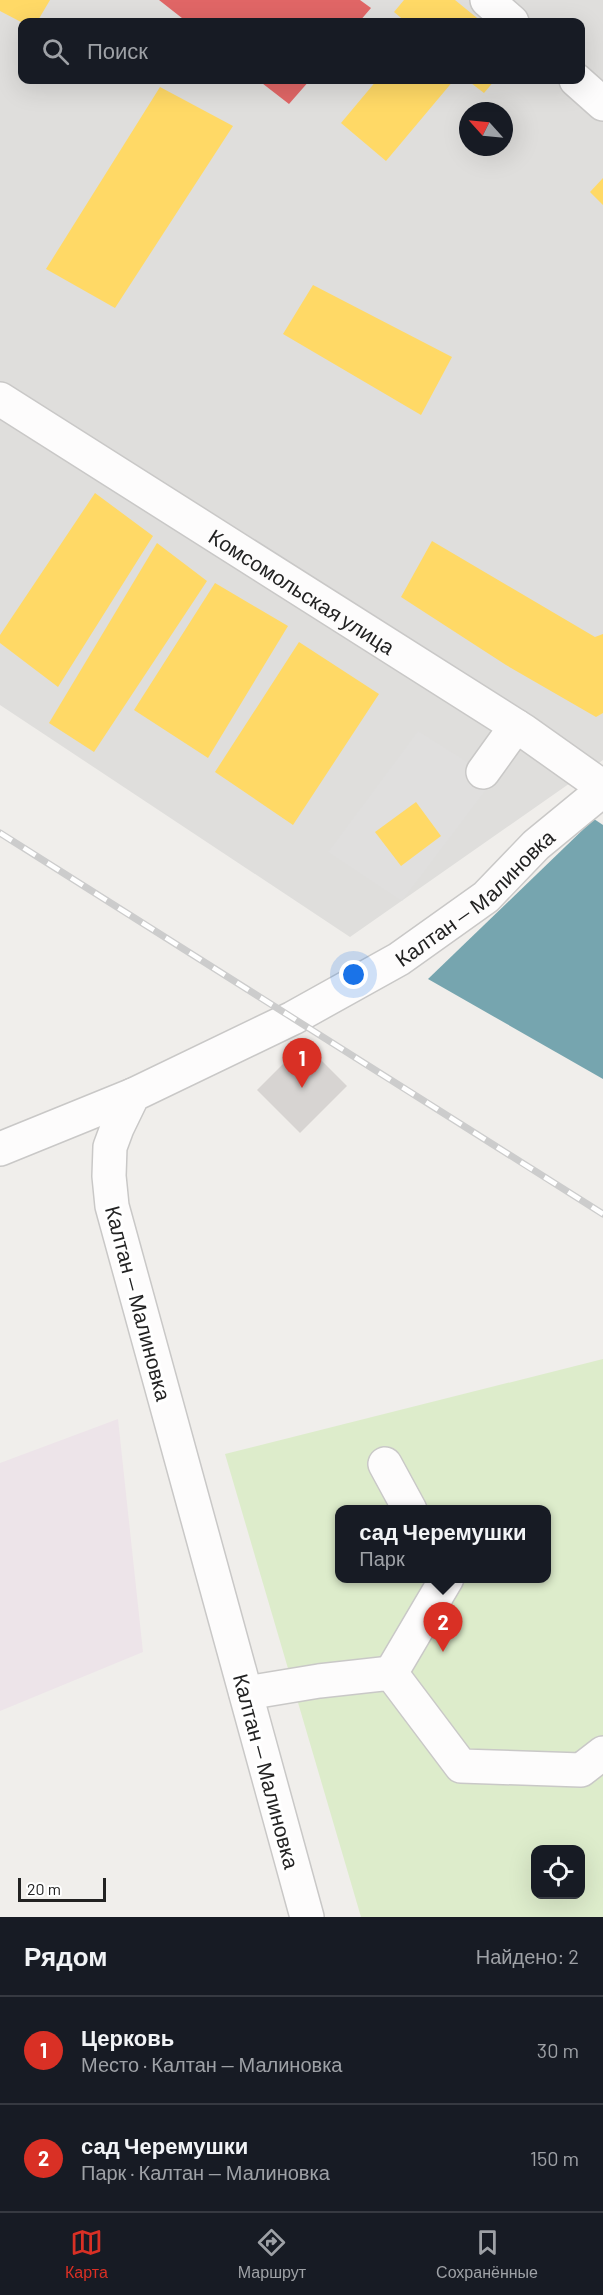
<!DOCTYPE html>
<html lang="ru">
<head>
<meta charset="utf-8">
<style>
	:root { --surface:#171b24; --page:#242831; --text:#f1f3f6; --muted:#9ea1a6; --line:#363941; --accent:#d93025 }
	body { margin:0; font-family:Barlow,sans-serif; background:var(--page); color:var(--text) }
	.controls { position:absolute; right:18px; bottom:18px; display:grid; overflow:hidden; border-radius:12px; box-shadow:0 6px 24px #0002 }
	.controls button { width:54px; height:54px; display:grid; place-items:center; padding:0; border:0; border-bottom:2px solid var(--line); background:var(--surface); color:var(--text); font:30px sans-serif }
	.compass { position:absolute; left:459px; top:102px; width:54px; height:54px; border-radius:50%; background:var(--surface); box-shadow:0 6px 24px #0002; rotate:297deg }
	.scale { position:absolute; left:18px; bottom:15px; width:88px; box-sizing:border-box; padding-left:6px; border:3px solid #222; border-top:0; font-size:16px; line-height:21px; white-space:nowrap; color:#222; -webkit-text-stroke:4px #fff; paint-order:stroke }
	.you { position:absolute; left:354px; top:975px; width:21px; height:21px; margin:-15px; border:4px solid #fff; border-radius:50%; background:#1a73e8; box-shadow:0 0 0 9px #1a73e833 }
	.badge { display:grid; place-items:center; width:39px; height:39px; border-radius:50%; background:var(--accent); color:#fff; font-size:20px; font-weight:700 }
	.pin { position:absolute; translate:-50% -50px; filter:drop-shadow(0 2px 3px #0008) }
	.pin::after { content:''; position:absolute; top:32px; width:21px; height:18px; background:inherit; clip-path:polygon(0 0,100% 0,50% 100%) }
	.popup { position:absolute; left:335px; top:1505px; width:216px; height:78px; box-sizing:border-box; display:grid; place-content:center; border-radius:12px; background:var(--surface); filter:drop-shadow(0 2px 4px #0005); font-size:20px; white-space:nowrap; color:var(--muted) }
	.popup b { font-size:22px; color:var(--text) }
	.popup::after { content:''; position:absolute; left:50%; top:100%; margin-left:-12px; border:12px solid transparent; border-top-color:var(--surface) }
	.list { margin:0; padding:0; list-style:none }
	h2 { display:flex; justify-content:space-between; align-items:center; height:78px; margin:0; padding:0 24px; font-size:26px }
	h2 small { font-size:20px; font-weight:400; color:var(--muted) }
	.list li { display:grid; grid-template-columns:39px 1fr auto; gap:18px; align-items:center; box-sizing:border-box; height:108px; padding:0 24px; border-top:2px solid var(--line) }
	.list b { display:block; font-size:22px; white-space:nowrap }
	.list p { margin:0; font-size:20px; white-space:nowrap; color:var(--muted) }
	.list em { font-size:20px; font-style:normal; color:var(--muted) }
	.icon { flex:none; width:33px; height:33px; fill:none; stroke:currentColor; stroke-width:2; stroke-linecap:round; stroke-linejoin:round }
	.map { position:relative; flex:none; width:603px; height:1917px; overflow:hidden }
	.search { position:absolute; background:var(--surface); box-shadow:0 6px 24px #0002; left:18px; right:18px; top:18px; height:66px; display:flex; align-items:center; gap:15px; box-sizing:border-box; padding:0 21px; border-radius:12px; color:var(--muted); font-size:22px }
	.sheet { height:294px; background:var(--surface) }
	nav { display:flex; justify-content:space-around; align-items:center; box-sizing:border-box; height:84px; border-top:2px solid var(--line); background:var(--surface); font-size:16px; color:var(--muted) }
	nav a { display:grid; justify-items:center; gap:3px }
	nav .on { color:var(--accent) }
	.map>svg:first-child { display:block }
	.residential { fill:#dfdedc; fill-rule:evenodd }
	.industrial { fill:#ede4e9 }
	.grass { fill:#ddeccb; fill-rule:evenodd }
	.parking { fill:#e0dfde }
	.homes { fill:#ffd966 }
	.shops { fill:#e06666 }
	.public { fill:#76a5af }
	.building { fill:#d7d4d2 }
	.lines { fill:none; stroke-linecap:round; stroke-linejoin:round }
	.minor-casing { stroke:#c9c8c7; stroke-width:36 }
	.minor { stroke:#fdfcfc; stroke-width:33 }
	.rail-casing { stroke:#ccc; stroke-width:7 }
	.rail { stroke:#fff; stroke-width:4.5; stroke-dasharray:14; stroke-linecap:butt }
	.labels { text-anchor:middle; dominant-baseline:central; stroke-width:6; stroke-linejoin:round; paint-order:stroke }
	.street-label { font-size:21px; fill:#222; stroke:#fff }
</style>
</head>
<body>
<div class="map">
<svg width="603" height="1917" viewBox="0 0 603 1917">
	<rect width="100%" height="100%" fill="#f0eeeb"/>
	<!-- residential -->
	<path class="residential" d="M0 0H603V760L350 937 0 705ZM22 22H580V80H22ZM468 111H504V147H468Z"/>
	<!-- industrial -->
	<path class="industrial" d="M118 1419 143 1652 0 1711V1463Z"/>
	<!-- grass -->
	<path class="grass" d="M603 1359V1917H361L225 1454ZM340 1510H546V1578H340ZM536 1850H580V1894H536Z"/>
	<!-- parking -->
	<path class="parking" d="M418 731 483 772 492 782 402 901 328 852Z"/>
	<!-- homes -->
	<path class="homes" d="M0 0H50L37 22H21L0 11Z
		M404 0H455L482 22H406L394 12Z
		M377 80H454L386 161 341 123Z
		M467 80H495L484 93Z
		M160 87 233 126 115 308 46 269Z
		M603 178V205L590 192Z
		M313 285 452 357 421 415 283 334Z
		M95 493 153 536 58 687 0 643V635Z
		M432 541 595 637 603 634V713L596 717 506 665 401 597Z
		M157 543 207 581 94 752 49 723Z
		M215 583 288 626 208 758 134 710Z
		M299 642 379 694 293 825 215 772Z
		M416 802 441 836 401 866 375 832Z"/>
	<!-- shops -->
	<path class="shops" d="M159 0H360L371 8 359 22H187Z
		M258 80H310L289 104Z"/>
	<!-- public -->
	<path class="public" d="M594 819 603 825V1079L428 979Z"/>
	<!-- building -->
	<path class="building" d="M304 1043 347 1086 300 1133 257 1090Z"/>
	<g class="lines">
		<!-- minor casing -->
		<g class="minor-casing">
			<g id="minor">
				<path d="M487 0 512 22"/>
				<path d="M576 80 603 104"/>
				<path id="s1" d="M0 399 524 731 603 787"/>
				<path d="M483 772 516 726"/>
				<path d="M0 1149 133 1095"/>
				<path d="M385 1464 410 1510"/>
				<path d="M391 1673 447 1578"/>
				<path d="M246 1693 319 1681 391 1673 461 1766 581 1770 603 1753"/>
				<path id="s2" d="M307 1917 112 1206 109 1176 110 1147 117 1128 133 1095 293 1018 399 959 486 897 536 845 603 790"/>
			</g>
		</g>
		<!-- minor -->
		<use href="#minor" class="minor"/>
		<!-- rail casing -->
		<g class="rail-casing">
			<path id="rail" d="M0 833 603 1214"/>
		</g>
		<!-- rail -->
		<use href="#rail" class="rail"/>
	</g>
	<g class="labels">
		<!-- street labels -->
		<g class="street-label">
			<text stroke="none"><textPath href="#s1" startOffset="358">Комсомольская улица</textPath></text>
			<text stroke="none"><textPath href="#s2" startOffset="1250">Калтан — Малиновка</textPath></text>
			<text transform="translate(139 1303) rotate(75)">Калтан — Малиновка</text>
			<text transform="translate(267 1771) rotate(75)">Калтан — Малиновка</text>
		</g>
	</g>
</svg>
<div class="controls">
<button><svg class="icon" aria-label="locate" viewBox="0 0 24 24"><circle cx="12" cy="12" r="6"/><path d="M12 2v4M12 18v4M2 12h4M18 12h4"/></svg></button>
</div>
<svg class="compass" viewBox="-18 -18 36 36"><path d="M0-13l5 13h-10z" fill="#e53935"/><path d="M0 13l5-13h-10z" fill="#9ea1a6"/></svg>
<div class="scale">20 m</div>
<div class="you"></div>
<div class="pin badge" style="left:302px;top:1088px">1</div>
<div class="pin badge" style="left:443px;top:1652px">2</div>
<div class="popup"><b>сад Черемушки</b>Парк</div>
<div class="search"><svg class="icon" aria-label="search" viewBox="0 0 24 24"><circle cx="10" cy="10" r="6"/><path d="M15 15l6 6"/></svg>Поиск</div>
</div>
<section class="sheet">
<h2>Рядом<small>Найдено: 2</small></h2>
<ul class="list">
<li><span class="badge">1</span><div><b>Церковь</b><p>Место · Калтан — Малиновка</p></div><em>30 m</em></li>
<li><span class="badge">2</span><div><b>сад Черемушки</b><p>Парк · Калтан — Малиновка</p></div><em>150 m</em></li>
</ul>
</section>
<nav>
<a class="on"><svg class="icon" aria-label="map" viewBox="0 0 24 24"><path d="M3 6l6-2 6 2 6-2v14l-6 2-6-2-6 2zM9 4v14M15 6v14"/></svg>Карта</a>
<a><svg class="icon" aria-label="directions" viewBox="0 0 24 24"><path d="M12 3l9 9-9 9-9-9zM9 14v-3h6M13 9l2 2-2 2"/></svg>Маршрут</a>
<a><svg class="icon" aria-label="saved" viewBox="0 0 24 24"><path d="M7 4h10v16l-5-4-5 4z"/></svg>Сохранённые</a>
</nav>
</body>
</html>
